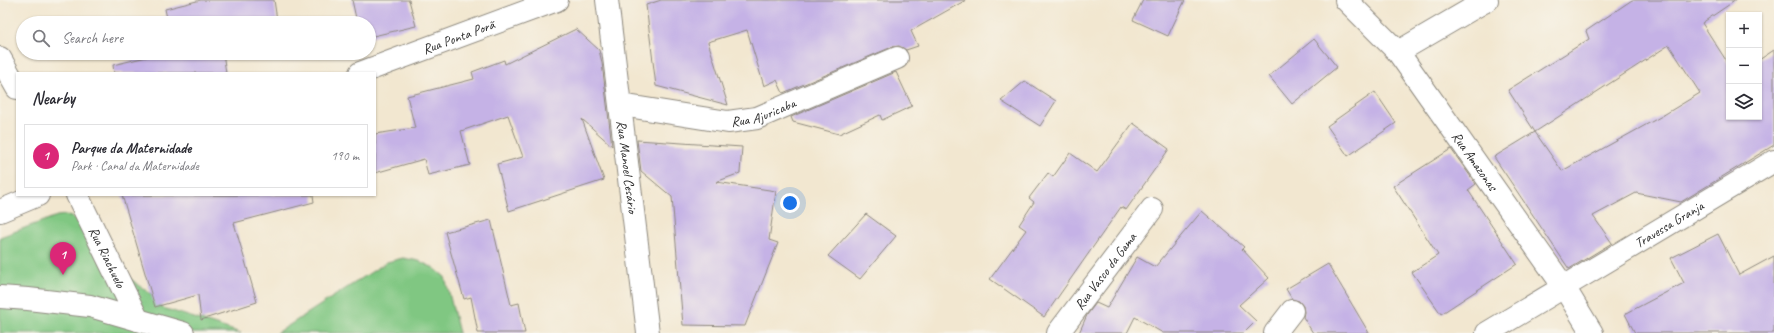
<!DOCTYPE html>
<html lang="en">
<head>
<meta charset="utf-8">
<style>
	:root { --surface:#fff; --page:#f7f7f7; --text:#2b2b33; --muted:#7c7c81; --line:#e1e1e2; --accent:#db2777 }
	body { margin:0; font-family:Caveat,sans-serif; background:var(--page); color:var(--text) }
	.controls { position:absolute; right:12px; top:12px; display:grid; overflow:hidden; border-radius:0px; box-shadow:0 1px 3px #0004 }
	.controls button { width:36px; height:36px; display:grid; place-items:center; padding:0; border:0; border-bottom:1px solid var(--line); background:var(--surface); color:var(--text); font:20px sans-serif }
	.you { position:absolute; left:790px; top:203px; width:14px; height:14px; margin:-10px; border:3px solid #fff; border-radius:50%; background:#1a73e8; box-shadow:0 0 0 6px #1a73e833 }
	.badge { display:grid; place-items:center; width:26px; height:26px; border-radius:50%; background:var(--accent); color:#fff; font-size:13px; font-weight:700 }
	.pin { position:absolute; translate:-50% -33px; filter:drop-shadow(0 1px 2px #0008) }
	.pin::after { content:''; position:absolute; top:21px; width:14px; height:12px; background:inherit; clip-path:polygon(0 0,100% 0,50% 100%) }
	.list { margin:0; padding:0; list-style:none }
	h2 { display:flex; justify-content:space-between; align-items:center; height:52px; margin:0; padding:0 16px; font-size:17px }
	h2 small { font-size:13px; font-weight:400; color:var(--muted) }
	.list li { display:grid; grid-template-columns:26px 1fr auto; gap:12px; align-items:center; box-sizing:border-box; height:64px; margin:0 8px 8px; padding:0 8px; border:1px solid var(--line); border-radius:0px }
	.list b { display:block; font-size:15px; white-space:nowrap }
	.list p { margin:0; font-size:13px; white-space:nowrap; color:var(--muted) }
	.list em { font-size:13px; font-style:normal; color:var(--muted) }
	.icon { flex:none; width:22px; height:22px; fill:none; stroke:currentColor; stroke-width:2; stroke-linecap:round; stroke-linejoin:round }
	.map { position:relative; flex:none; width:1774px; height:333px; overflow:hidden }
	.search { position:absolute; background:var(--surface); box-shadow:0 1px 3px #0004; left:16px; top:16px; width:360px; height:44px; display:flex; align-items:center; gap:10px; box-sizing:border-box; padding:0 14px; border-radius:22px; color:var(--muted); font-size:15px }
	.panel { position:absolute; background:var(--surface); box-shadow:0 1px 3px #0004; left:16px; top:72px; width:360px; height:124px; border-radius:0px }
	.map>svg:first-child { display:block }
	.green { fill:#80c782; stroke:#567956 }
	.building { fill:#c5b2e6; fill-rule:evenodd }
	.lines { fill:none; stroke-linecap:round; stroke-linejoin:round }
	.minor-casing { stroke:#8e897e; stroke-width:24 }
	.minor { stroke:#fff; stroke-width:22 }
	.labels { text-anchor:middle; dominant-baseline:central; stroke-width:3; stroke-linejoin:round; paint-order:stroke }
	.street-label { font-size:14px; fill:#2b2b2b; stroke:#f7f3e8 }
</style>
</head>
<body>
<div class="map">
<svg width="1774" height="333" viewBox="0 0 1774 333">
	<rect width="100%" height="100%" fill="#f7f3e8"/>
	<filter id="ink" filterUnits="userSpaceOnUse"><feTurbulence type="fractalNoise" baseFrequency=".025" numOctaves="2"/><feDisplacementMap in="SourceGraphic" scale="8" xChannelSelector="R" yChannelSelector="G"/><feConvolveMatrix kernelMatrix="1 2 1 2 8 2 1 2 1" color-interpolation-filters="sRGB"/></filter>
	<filter id="wash" filterUnits="userSpaceOnUse"><feTurbulence type="fractalNoise" baseFrequency=".012" numOctaves="4" result="noise"/><feDisplacementMap in="SourceGraphic" scale="16" xChannelSelector="R" yChannelSelector="G"/><feGaussianBlur stdDeviation="0.9" result="paint"/><feColorMatrix in="noise" values="0 0 0 0 0 0 0 0 0 0 0 0 0 0 0 0 0 1.4 0 .05"/><feComposite in="paint" operator="in"/></filter>
	<g filter="url(#wash)">
		<rect width="100%" height="100%" fill="#f2e7d0"/>
		<!-- green -->
		<path class="green" d="M66 215 76 219 85 228 95 253 155 297 158 304 163 308 241 333H0V237L57 216Z
			M403 258 419 261 434 268 445 277 459 333H277L387 262Z"/>
		<g id="blocks">
			<!-- building -->
			<path class="building" d="M201 0H274L277 20 218 21V23H168L165 9Z
				M352 0H409L416 26 369 37V23H357Z
				M661 0H966L911 31 918 46 906 50 899 46 892 47 783 93 777 80 764 86 747 30 708 42 728 105 656 86 646 5Z
				M1143 0H1185L1168 36 1133 20Z
				M1632 0H1736L1702 23 1729 65V117H1759V60L1774 50V145L1681 202 1636 193 1593 216 1612 243 1569 269 1494 157 1535 132 1508 90 1589 39 1586 31ZM1669 45 1700 93 1662 116 1562 171 1535 132Z
				M576 29 599 50 602 63 612 146 582 119 604 180 509 211 497 164 523 157 508 115 461 131 470 165 428 175 424 159 375 173V134L415 128 407 96 474 79 472 72 504 60 505 64Z
				M1314 39 1337 67 1292 104 1269 76Z
				M163 53H223L226 73H114L113 65Z
				M896 72 912 106 882 120 880 115 839 134 793 122 791 117Z
				M1025 81 1056 101 1040 126 1001 101Z
				M1375 92 1396 123 1348 156 1327 126Z
				M1133 123 1169 149 1126 210 1121 207 1044 317 990 279 1026 230 1019 225 1034 202 1029 198 1048 173 1053 177 1070 153 1097 172Z
				M637 140 742 147 740 173 716 182 776 191 769 240 778 243 745 326 683 325 672 197 641 171Z
				M1451 149 1476 184 1468 190 1517 264 1441 314 1412 272 1438 255 1393 186Z
				M122 195H313L314 202 234 223 257 302 201 320 198 295 155 307Z
				M1202 211 1244 247 1242 249 1269 278 1239 305 1256 321 1244 333H1163L1135 317 1127 333H1079L1087 315 1096 303 1107 308 1137 257 1155 267Z
				M866 214 896 236 860 279 828 256Z
				M491 220 511 305 519 303 525 333H478L471 297 464 299 445 232Z
				M1718 234 1739 275 1774 256V333H1635L1625 314 1684 283 1671 258Z
				M1328 264 1369 333H1313L1303 317 1304 312 1303 306 1299 301 1292 299 1286 289Z"/>
		</g>
	</g>
	<g filter="url(#ink)">
		<use href="#blocks" fill-opacity="0" stroke="#8e897e" stroke-width="1"/>
		<g class="lines">
			<!-- minor casing -->
			<g class="minor-casing">
				<g id="minor">
					<path id="s1" d="M607 0 648 333"/>
					<path id="s2" d="M1346 0 1398 52 1564 287 1592 333"/>
					<path d="M1398 52 1487 0"/>
					<path d="M0 58 17 88"/>
					<path id="s3" d="M360 73 557 0"/>
					<path id="s4" d="M621 105 728 122 757 118 897 58"/>
					<path id="s5" d="M77 195 138 320"/>
					<path d="M0 211 38 195"/>
					<path d="M0 297 28 299 90 306 183 333"/>
					<path id="s6" d="M1058 333 1152 209"/>
					<path d="M1275 333 1292 311"/>
					<path id="s7" d="M1487 333 1774 161"/>
				</g>
			</g>
			<!-- minor -->
			<use href="#minor" class="minor"/>
		</g>
	</g>
	<g class="labels">
		<!-- street labels -->
		<g class="street-label">
			<text stroke="none"><textPath href="#s3" startOffset="105">Rua Ponta Porã</textPath></text>
			<text stroke="none"><textPath href="#s4" startOffset="145">Rua Ajuricaba</textPath></text>
			<text stroke="none"><textPath href="#s2" startOffset="207">Rua Amazonas</textPath></text>
			<text stroke="none"><textPath href="#s1" startOffset="168">Rua Manoel Cesário</textPath></text>
			<text stroke="none"><textPath href="#s7" startOffset="212">Travessa Granja</textPath></text>
			<text stroke="none"><textPath href="#s5" startOffset="69">Rua Riachuelo</textPath></text>
			<text stroke="none"><textPath href="#s6" startOffset="78">Rua Vasco da Gama</textPath></text>
		</g>
	</g>
</svg>
<div class="controls">
<button>+</button>
<button>−</button>
<button><svg class="icon" aria-label="layers" viewBox="0 0 24 24"><path d="M12 4l9 5-9 5-9-5zM3 14l9 5 9-5"/></svg></button>
</div>
<div class="you"></div>
<div class="pin badge" style="left:63px;top:275px">1</div>
<div class="search"><svg class="icon" aria-label="search" viewBox="0 0 24 24"><circle cx="10" cy="10" r="6"/><path d="M15 15l6 6"/></svg>Search here</div>
<section class="panel">
<h2>Nearby<small></small></h2>
<ul class="list">
<li><span class="badge">1</span><div><b>Parque da Maternidade</b><p>Park · Canal da Maternidade</p></div><em>190 m</em></li>
</ul>
</section>
</div>
</body>
</html>
